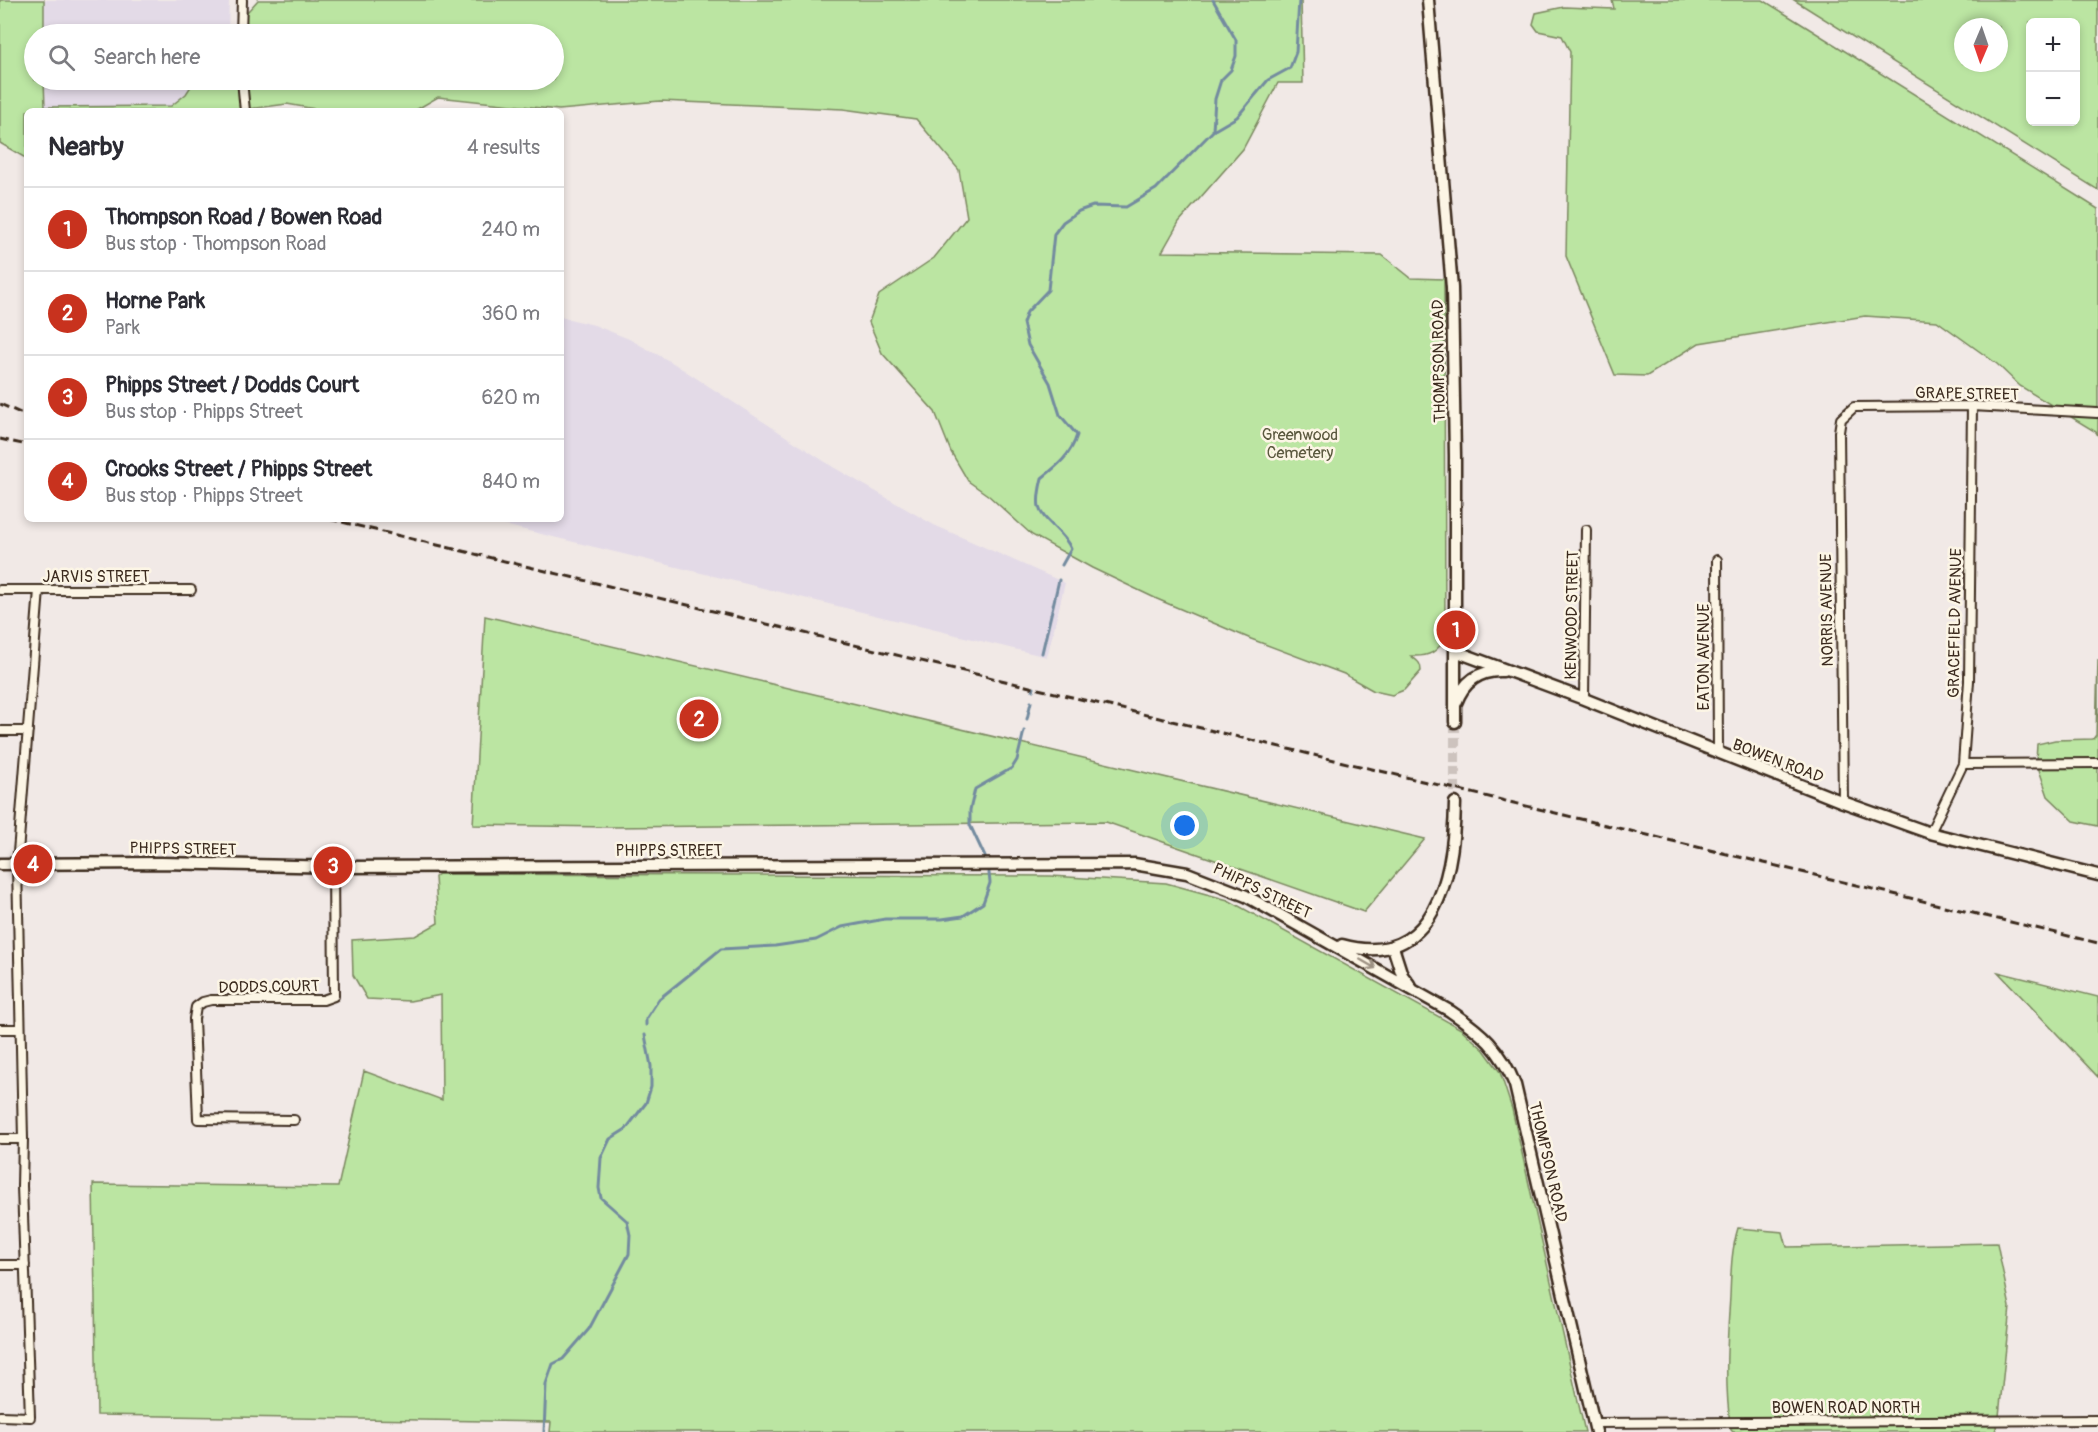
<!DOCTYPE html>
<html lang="en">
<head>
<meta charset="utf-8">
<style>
	:root { --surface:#fff; --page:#f7f7f7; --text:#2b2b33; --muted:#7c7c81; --line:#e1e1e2; --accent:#c8321e }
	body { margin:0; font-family:Pangolin,sans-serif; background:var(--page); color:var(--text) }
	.controls { position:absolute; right:18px; top:18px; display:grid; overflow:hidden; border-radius:9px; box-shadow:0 3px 9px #0003 }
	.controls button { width:54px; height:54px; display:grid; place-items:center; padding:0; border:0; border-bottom:2px solid var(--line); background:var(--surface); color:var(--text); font:30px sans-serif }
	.compass { position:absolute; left:1954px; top:18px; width:54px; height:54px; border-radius:50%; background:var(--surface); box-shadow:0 3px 9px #0003; rotate:182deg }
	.you { position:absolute; left:1185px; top:826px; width:21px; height:21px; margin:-15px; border:4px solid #fff; border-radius:50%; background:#1a73e8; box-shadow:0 0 0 9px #1a73e833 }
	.badge { display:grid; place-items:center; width:39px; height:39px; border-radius:50%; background:var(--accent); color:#fff; font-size:20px; font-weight:700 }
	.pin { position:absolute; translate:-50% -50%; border:3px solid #fff; box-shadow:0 2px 6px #0006 }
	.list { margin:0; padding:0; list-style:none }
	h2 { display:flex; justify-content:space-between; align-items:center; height:78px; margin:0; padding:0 24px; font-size:26px }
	h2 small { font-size:20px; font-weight:400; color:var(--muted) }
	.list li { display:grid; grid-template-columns:39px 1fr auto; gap:18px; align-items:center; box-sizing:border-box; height:84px; padding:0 24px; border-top:2px solid var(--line) }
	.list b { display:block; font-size:22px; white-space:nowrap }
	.list p { margin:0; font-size:20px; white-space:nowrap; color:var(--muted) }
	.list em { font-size:20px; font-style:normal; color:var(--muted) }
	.icon { flex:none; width:33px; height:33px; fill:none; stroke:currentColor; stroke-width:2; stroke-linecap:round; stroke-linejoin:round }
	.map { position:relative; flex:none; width:2098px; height:1432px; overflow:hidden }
	.search { position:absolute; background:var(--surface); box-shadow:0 3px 9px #0003; left:24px; top:24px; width:540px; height:66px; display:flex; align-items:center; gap:15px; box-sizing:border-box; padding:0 21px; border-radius:33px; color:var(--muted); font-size:22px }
	.panel { position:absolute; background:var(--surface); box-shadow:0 3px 9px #0003; left:24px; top:108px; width:540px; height:414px; border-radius:9px }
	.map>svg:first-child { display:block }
	.built { fill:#e3dae7 }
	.green { fill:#bbe5a2; stroke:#7b8860; stroke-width:1.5; fill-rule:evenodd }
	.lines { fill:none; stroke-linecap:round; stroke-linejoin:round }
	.stream { stroke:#738b9f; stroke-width:3 }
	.secondary-tunnel { stroke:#cdc3be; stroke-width:10; stroke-dasharray:10 5; stroke-linecap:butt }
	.street-casing { stroke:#3b2a1e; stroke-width:12 }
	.secondary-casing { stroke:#3b2a1e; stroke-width:15 }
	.street { stroke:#fcf5e5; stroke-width:8 }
	.secondary { stroke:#fcf5e5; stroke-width:10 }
	.rail { stroke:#3b2a1e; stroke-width:3; stroke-dasharray:9 4.5; stroke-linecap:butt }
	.oneway { stroke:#9c9082 }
	.labels { text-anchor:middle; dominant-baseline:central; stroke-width:5; stroke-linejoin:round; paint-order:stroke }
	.street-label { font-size:16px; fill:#3b2a1e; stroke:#fcf5e5 }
	.park-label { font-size:16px; fill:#5b593f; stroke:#fcf5e5 }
</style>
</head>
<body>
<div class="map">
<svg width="2098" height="1432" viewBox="0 0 2098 1432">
	<rect width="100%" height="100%" fill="#f1e9e6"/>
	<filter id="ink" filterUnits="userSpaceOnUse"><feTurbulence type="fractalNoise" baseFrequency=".0167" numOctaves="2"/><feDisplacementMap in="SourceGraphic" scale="12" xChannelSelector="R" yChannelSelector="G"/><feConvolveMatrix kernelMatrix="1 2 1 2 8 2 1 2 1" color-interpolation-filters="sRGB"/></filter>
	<g filter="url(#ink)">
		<!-- built -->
		<path class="built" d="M44 0H229L228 32H217L209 34H44Z
			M44 80H195L186 94 171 106 45 107Z
			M561 317 594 325 629 339 673 363 833 467 934 525 1065 583 1047 657 479 519H561Z"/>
		<!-- green -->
		<path class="green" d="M0 0H44V34H34V80H44L45 107 171 106 186 94 195 80H554V34H209L217 32H229L258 0H1301L1303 83H1278L1243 149 1179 222 1162 252 1382 255 1411 278 1444 279 1445 636C1439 652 1429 657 1411 656 1417 661 1421 662 1421 671L1404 690 1392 695 1374 691 1344 674 1251 639 1157 599 1092 568 1032 535 989 496 968 481 951 452 935 412 882 353 869 322 879 295 934 258 967 217 959 170 916 119 843 109 660 101 559 110 438 97 414 111H326L287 104 233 111H27V159L0 143Z
			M1612 0H1763L2098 209V436L2096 432 2020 386 1997 364 1937 321 1865 316 1699 343 1647 376 1615 375 1566 256 1570 52 1562 36 1538 31 1533 24 1536 13 1564 7 1614 9Z
			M1794 0H2098V190ZM2076 22V122H2030V22ZM1963 27H1999V63H1963Z
			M485 616 1425 839 1364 912 1106 822 610 827 473 825Z
			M2098 660V826L2074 821 2048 796 2036 761 2037 744 2055 740 2093 739 2096 735Z
			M439 874 1051 876 1166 883 1228 900 1461 1029 1484 1050 1500 1072 1512 1109 1585 1432H550L551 1422 97 1415 93 1184 338 1187 364 1071 442 1100 441 995 410 1001 367 999 353 975 352 940 415 936 438 923 435 877Z
			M1998 972 2098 997V1077Z
			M1738 1228 1783 1232 1787 1247 1997 1243 2010 1307 1999 1416 1995 1432H1733L1731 1430C1724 1386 1727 1341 1730 1297 1731 1273 1731 1251 1738 1228Z"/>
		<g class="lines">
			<!-- stream -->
			<path class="stream" d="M1213 0 1236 40V56L1231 70 1221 80 1215 99 1213 130
				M1062 565 1071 549C1065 532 1042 521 1039 507 1037 498 1040 487 1042 478 1057 466 1071 455 1077 435L1060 415 1050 383 1028 345 1023 323 1027 312 1048 290 1054 234 1063 222 1079 211 1093 206 1126 207 1156 189 1213 131 1237 117 1268 80 1290 68 1296 52 1299 0
				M1042 653 1059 580
				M1033 690 1034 688
				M1027 719 1031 702
				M985 857 970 825V810L975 789 1012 768 1017 760 1024 731
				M646 1025V1019L659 999 721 949 775 946 816 940 842 927 885 919H942L963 916 983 903 990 883 989 873
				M544 1432 546 1384 553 1364 563 1359 589 1329 629 1254 630 1235 627 1221 601 1198 599 1188 601 1158 610 1139 626 1129 646 1103 651 1087V1066L645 1035"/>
			<!-- secondary-tunnel -->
			<path class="secondary-tunnel" d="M1455 722V803"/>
			<!-- street casing -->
			<g class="street-casing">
				<path id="street" d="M241 34 242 0
					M242 80 245 111
					M1717 560 1718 753
					M0 590H191
					M1584 699 1586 530
					M0 731H28
					M1963 764 2098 763
					M1843 802 1839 432 1841 419 1854 407 1972 406 2097 413
					M1930 833 1963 764 1969 681 1972 406
					M0 1029H20
					M294 1120 198 1119 194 1019 196 1007 203 1002 211 1000H323L334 996 333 866
					M0 1139H23
					M0 1265H25
					M0 1416 30 1417 22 1186 23 1139 17 865 39 590
					M1594 1423 2098 1420"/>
			</g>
			<!-- secondary casing -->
			<g class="secondary-casing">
				<path id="secondary" d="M1428 0 1452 288 1455 456V722
					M1455 651 1584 699 1843 802 1930 833 2098 875
					M1456 703C1464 681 1480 670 1503 671
					M0 864 161 863 343 867 1134 864 1187 873 1246 896 1450 1011C1481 1032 1501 1049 1515 1085L1596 1432
					M1342 945C1436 971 1454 873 1455 803
					M1393 947 1402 975 1409 984"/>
			</g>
			<!-- street -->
			<use href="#street" class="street"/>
			<!-- secondary -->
			<use href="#secondary" class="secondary"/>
			<!-- rail -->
			<path class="rail" d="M0 404 27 416
				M0 439 27 445
				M329 519 2098 943"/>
		</g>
		<!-- one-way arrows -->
		<defs><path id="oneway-shaft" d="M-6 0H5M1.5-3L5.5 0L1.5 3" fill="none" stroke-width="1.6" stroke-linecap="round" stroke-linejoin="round" transform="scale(1.5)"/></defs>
		<use class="oneway" href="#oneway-shaft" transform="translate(1368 964) rotate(30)"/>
	</g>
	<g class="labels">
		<!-- street labels -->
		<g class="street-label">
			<text transform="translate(1439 361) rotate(-91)">THOMPSON ROAD</text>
			<text transform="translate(1967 394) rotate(1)">GRAPE STREET</text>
			<text x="96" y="577">JARVIS STREET</text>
			<text transform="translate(1827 610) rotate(-91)">NORRIS AVENUE</text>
			<text transform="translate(1572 615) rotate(-89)">KENWOOD STREET</text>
			<text transform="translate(1955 623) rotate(-89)">GRACEFIELD AVENUE</text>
			<text transform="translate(1704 657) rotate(-90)">EATON AVENUE</text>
			<text transform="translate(1778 761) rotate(21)">BOWEN ROAD</text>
			<text transform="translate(183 849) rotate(1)">PHIPPS STREET</text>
			<text x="669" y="851">PHIPPS STREET</text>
			<text transform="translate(1262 891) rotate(26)">PHIPPS STREET</text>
			<text transform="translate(269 987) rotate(-1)">DODDS COURT</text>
			<text transform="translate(1548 1162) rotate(77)">THOMPSON ROAD</text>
			<text x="1846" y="1408">BOWEN ROAD NORTH</text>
		</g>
		<!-- park labels -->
		<g class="park-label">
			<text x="1300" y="435">Greenwood<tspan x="1300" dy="18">Cemetery</tspan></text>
		</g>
	</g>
</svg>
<div class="controls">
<button>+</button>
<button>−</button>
</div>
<svg class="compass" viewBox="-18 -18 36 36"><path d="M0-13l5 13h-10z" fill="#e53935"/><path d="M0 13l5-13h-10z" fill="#7c7c81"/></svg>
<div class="you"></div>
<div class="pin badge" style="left:1456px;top:630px">1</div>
<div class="pin badge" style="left:699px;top:719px">2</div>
<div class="pin badge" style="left:333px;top:866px">3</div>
<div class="pin badge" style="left:33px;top:864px">4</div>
<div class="search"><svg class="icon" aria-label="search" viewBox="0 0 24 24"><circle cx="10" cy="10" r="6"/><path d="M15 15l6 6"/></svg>Search here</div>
<section class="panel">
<h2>Nearby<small>4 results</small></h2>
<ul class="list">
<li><span class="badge">1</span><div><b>Thompson Road / Bowen Road</b><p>Bus stop · Thompson Road</p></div><em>240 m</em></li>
<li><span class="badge">2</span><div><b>Horne Park</b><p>Park</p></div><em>360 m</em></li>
<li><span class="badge">3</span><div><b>Phipps Street / Dodds Court</b><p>Bus stop · Phipps Street</p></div><em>620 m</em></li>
<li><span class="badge">4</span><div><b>Crooks Street / Phipps Street</b><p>Bus stop · Phipps Street</p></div><em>840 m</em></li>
</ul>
</section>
</div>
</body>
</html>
